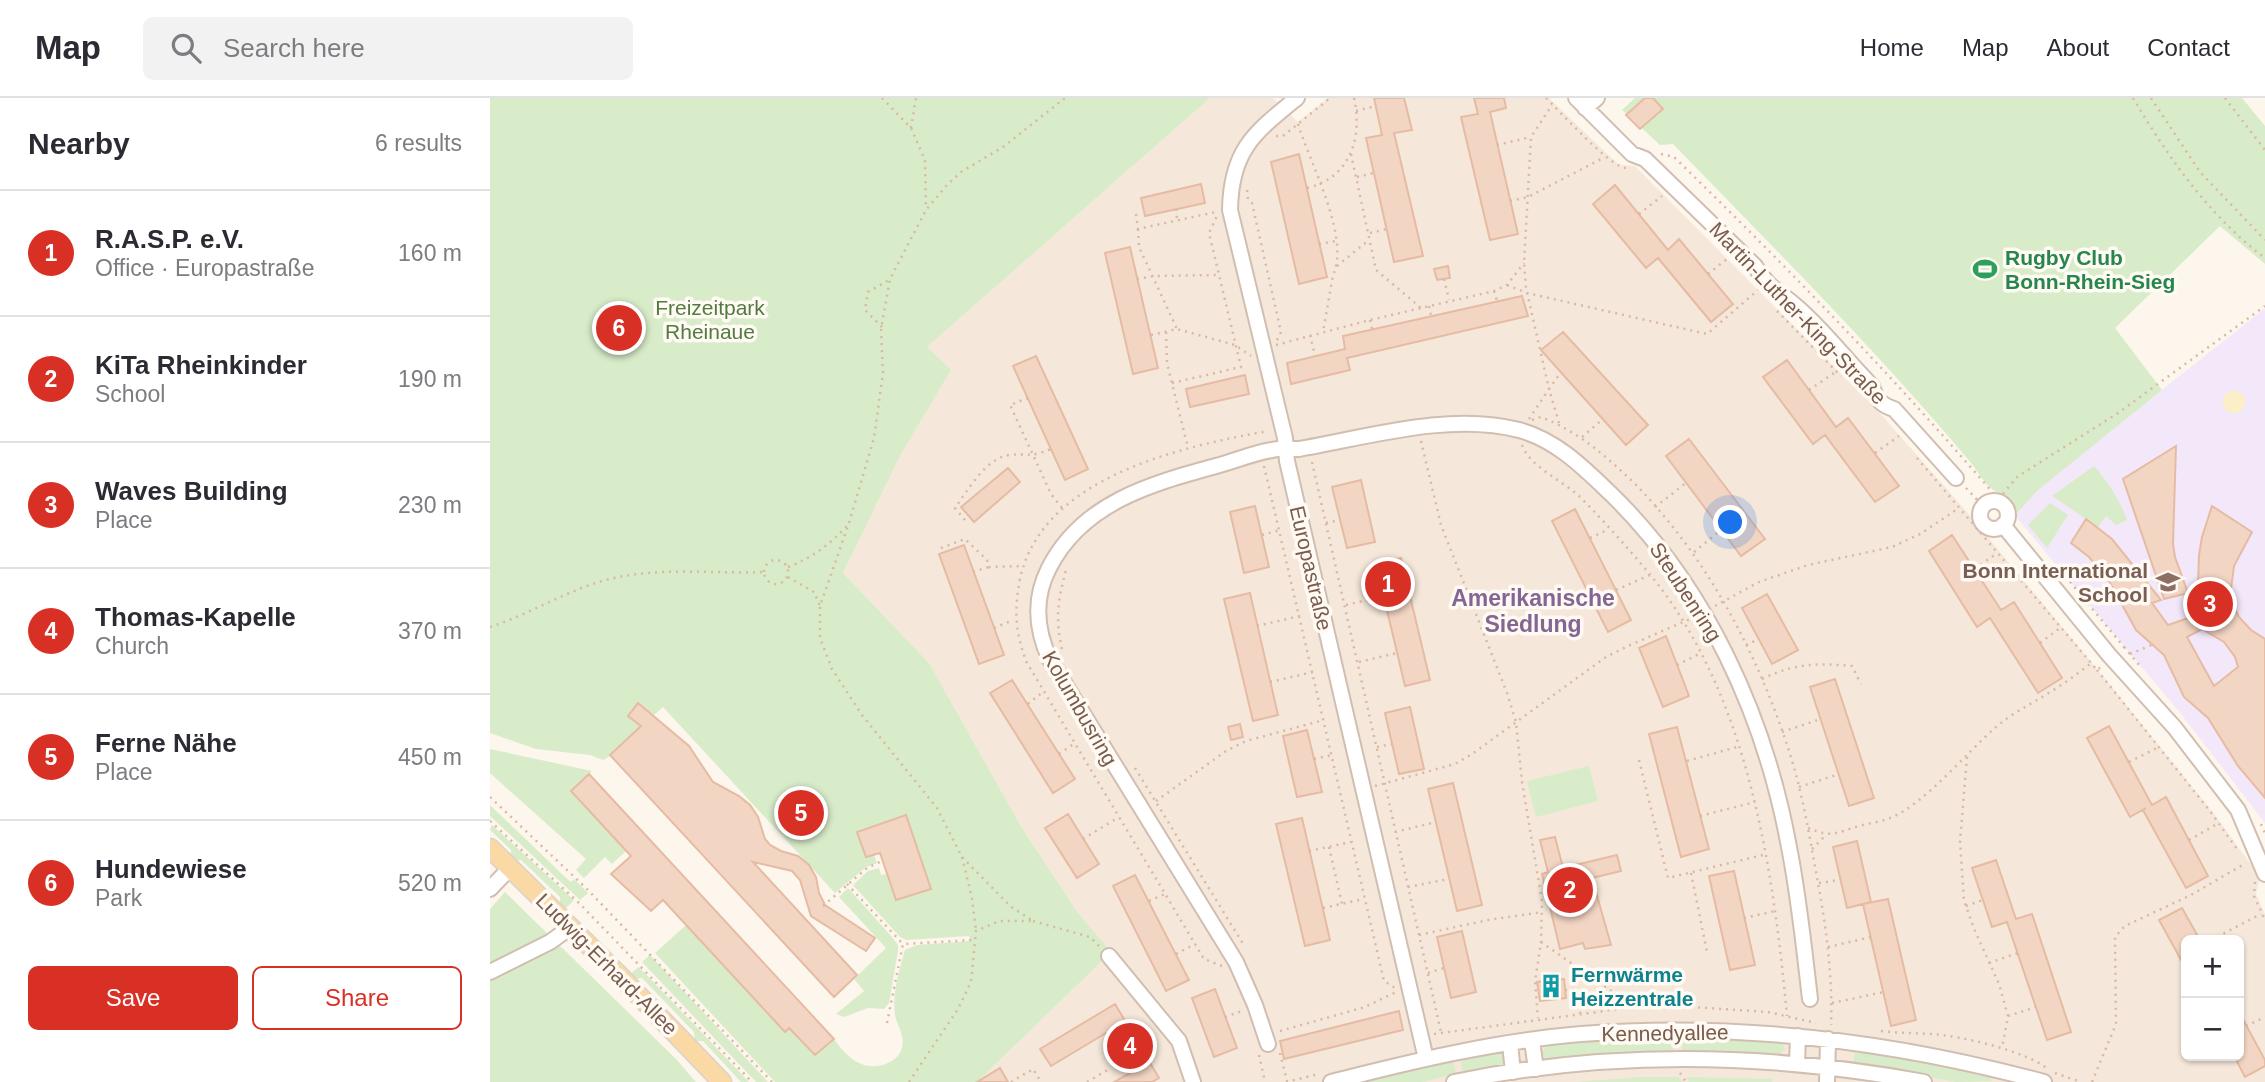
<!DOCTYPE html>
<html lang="en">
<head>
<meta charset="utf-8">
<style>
	:root { --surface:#fff; --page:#f2f2f3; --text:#2b2b33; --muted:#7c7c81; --line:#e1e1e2; --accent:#d93025 }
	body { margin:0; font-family:Helvetica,sans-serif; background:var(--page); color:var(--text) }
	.controls { position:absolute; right:21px; bottom:21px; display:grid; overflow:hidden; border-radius:10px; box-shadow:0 2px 5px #0004 }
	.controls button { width:63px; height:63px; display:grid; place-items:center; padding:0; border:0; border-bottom:2px solid var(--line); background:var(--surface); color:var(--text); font:35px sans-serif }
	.you { position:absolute; left:1241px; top:425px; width:24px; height:24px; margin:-18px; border:5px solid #fff; border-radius:50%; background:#1a73e8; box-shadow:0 0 0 10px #1a73e833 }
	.badge { display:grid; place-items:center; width:46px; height:46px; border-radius:50%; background:var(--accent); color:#fff; font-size:23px; font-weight:700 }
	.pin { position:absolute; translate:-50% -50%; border:4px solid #fff; box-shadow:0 2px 7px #0006 }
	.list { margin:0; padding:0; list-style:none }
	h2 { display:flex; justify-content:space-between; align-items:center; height:91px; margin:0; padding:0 28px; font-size:30px }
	h2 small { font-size:23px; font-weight:400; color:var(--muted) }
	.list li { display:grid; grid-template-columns:46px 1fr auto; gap:21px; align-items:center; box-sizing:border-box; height:126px; padding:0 28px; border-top:2px solid var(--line) }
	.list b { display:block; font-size:26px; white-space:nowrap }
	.list p { margin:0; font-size:23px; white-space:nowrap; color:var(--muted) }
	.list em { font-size:23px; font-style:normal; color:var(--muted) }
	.actions { display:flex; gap:14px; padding:21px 28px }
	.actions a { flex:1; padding:16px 0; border:2px solid var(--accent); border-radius:10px; text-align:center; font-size:24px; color:var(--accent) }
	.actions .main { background:var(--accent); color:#fff }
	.icon { flex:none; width:38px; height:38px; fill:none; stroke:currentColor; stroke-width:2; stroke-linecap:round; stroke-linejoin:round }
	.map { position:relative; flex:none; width:1775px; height:984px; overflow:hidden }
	header { display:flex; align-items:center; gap:42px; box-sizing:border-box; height:98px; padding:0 35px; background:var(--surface); border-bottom:2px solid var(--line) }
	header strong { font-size:33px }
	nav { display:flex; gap:38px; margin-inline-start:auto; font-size:24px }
	.search { width:490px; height:63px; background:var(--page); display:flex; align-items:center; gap:18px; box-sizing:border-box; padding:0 24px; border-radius:10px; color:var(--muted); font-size:26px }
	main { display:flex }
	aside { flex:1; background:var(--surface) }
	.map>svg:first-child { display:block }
	.residential { fill:#f5e8da; fill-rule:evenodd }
	.education { fill:#f3e8fa }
	.green { fill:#d8ecc9 }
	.sand { fill:#fcefc7 }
	.building { fill:#f3d5c3; stroke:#e6bba3; stroke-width:2; fill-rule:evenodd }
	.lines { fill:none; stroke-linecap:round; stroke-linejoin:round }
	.minor-casing { stroke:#d1beb0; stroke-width:18 }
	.major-casing { stroke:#dad1cd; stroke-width:21 }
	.path { stroke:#d9b8a5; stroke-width:2.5; stroke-dasharray:2 5; stroke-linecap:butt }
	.minor { stroke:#fff; stroke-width:14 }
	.major { stroke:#fbd9a5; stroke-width:18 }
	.labels { text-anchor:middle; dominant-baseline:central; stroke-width:7; stroke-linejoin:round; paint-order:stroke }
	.leisure-label { font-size:21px; font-weight:bold; fill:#27864d; stroke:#fffaf3; text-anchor:start }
	.park-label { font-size:21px; fill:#537a41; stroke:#fffaf3 }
	.street-label { font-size:21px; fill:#7a5c4d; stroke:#fffaf3 }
	.education-label { font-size:21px; font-weight:bold; fill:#785e54; stroke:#fffaf3; text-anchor:end }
	.culture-label { font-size:21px; font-weight:bold; fill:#0d838f; stroke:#fffaf3; text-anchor:start }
	.neighbourhood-label { font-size:23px; font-weight:bold; fill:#846695; stroke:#fffaf3 }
</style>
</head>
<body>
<header>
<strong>Map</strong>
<div class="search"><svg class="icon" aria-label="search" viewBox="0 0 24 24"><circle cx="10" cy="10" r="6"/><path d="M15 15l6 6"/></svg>Search here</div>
<nav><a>Home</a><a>Map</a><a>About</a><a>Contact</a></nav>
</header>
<main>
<aside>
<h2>Nearby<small>6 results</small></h2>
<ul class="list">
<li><span class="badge">1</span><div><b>R.A.S.P. e.V.</b><p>Office · Europastraße</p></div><em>160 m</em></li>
<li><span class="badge">2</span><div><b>KiTa Rheinkinder</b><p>School</p></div><em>190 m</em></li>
<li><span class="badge">3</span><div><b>Waves Building</b><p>Place</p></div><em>230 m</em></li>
<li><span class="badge">4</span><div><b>Thomas-Kapelle</b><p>Church</p></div><em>370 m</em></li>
<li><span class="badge">5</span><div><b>Ferne Nähe</b><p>Place</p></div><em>450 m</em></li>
<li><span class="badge">6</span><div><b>Hundewiese</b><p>Park</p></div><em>520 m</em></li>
</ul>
<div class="actions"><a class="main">Save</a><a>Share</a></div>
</aside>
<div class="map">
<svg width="1775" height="984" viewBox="0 0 1775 984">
	<rect width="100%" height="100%" fill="#fdf6ec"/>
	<!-- residential -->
	<path class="residential" d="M720 0H783L808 24 838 0H1059L1129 67 1145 68 1388 313 1477 414 1621 588 1724 716 1770 779 1766 796 1775 816V984H487L620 854 588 815 532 730 439 565 353 475 410 358 460 273 437 249ZM1696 842H1749V958H1696Z"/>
	<!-- education -->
	<path class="education" d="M1774 211 1775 212V725L1691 616 1527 420V415L1548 392 1591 356Z"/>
	<!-- green -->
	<path class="green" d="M0 0H720L437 249 461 272 410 358 353 475 439 565 532 730 588 815 621 854 487 984H285L165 855 196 827 294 933 299 930 325 957 344 941C357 960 374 975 398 965 405 962 411 956 412 949 415 937 407 928 405 917 402 894 409 874 415 852L427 847 480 843 479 838 416 842 410 839 363 787 378 773 389 770 391 777 396 776 406 802 440 791 416 718 368 733 376 759 384 757 387 765 376 769 345 795 173 609 164 617 148 606 138 618 162 637 113 662 100 657 46 651 0 635Z
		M1145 0H1752L1775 28V166L1730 128 1625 230 1672 292 1548 392 1527 415C1519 394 1517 402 1502 391 1494 385 1488 374 1482 366 1388 254 1285 151 1183 46L1170 47 1132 12Z
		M1604 368C1618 384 1630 402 1637 422L1626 427 1616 418 1608 429 1562 398Z
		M1560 405 1578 417 1557 450 1538 427Z
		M0 651 102 673 81 693 136 753 122 766 115 759 94 780 86 772 96 761 0 675Z
		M1099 668 1108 703 1046 719 1037 683Z
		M0 707 74 778 81 784 84 781 98 795 90 802 0 718Z
		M2 727 84 802 75 811 70 806V799L31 762 25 763 21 759V752L0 732Z
		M358 790 402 839 408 847V853L399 905 394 911 378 910 354 919 346 916 374 893 364 881 396 850 349 799Z
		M15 794 186 961 206 984H0V811Z
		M160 857 278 984H266L152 864Z
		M149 869 259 984H251L213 943H205L204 934 152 880 145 881 140 876Z
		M1183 940V954L1127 956 1059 962 1055 961 1052 954 1057 948 1128 941Z
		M1191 940H1243L1292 944 1295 951 1288 957 1192 954Z
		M1360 950 1455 966 1499 977 1502 983 1467 984 1363 966 1365 955 1360 954Z
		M1007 955 1015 959V965L1011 968 973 975 970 961Z
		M963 962 966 976 932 984H867Z
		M1151 979H1189L1192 984H1084Z
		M1196 979 1282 981V984H1199Z"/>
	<!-- sand -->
	<path class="sand" d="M1733 304a11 11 0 1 1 22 0a11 11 0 1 1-22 0Z"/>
	<!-- building -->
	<path class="building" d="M884 0H914L922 32 904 35 933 158 904 164 876 40 892 37Z
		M984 0H1014L1016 10 1000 14 1028 136 1000 142 971 19 988 16Z
		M1155 0H1163L1173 11 1150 31 1136 17Z
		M809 56 837 179 809 186 781 64Z
		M711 86 715 105 655 118 651 100Z
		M1125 87 1178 152 1189 141 1243 206 1221 224 1168 160 1156 170 1103 106Z
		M640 149 668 270 643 276 615 155Z
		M958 168 960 180 947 182 944 171Z
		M1032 198 1038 218 857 260 860 272 801 286 797 265 855 251 853 238Z
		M1073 234 1158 327 1136 347 1051 252Z
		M546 258 598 371 575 382 523 268Z
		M1297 262 1346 329 1358 320 1409 388 1385 404 1335 337 1323 346 1273 279Z
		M755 277 759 296 700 309 696 291Z
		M1199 341 1275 441 1251 458 1176 358Z
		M1686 348 1683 446 1685 459 1698 495 1674 501 1633 381Z
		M518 370 530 384 484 424 471 409Z
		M871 382 885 444 857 450 842 389Z
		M765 408 779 469 754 475 740 414Z
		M1722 408 1762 434 1744 468 1741 491 1743 507 1749 519 1761 532 1775 541V700L1748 668 1718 620 1694 599 1674 557 1646 532 1619 483 1599 459 1581 445 1596 421 1622 441 1671 502 1662 505 1678 527 1707 517 1709 457 1712 439ZM1712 531 1734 544 1745 559 1748 569 1724 588 1697 539Z
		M1085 411 1141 522 1118 534 1062 423Z
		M1462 437 1511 512 1524 504 1572 580 1548 595 1500 520 1487 529 1439 453Z
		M474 447 514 557 489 566 449 456Z
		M911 460 940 582 915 588 886 466Z
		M760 495 788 617 763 623 734 501Z
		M1277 496 1308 552 1282 566 1252 510Z
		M1176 538 1199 598 1173 609 1149 550Z
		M1345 581 1384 700 1359 708 1320 589Z
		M522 582 585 681 563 695 500 595Z
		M148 605 199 648 223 684 249 698 260 707 268 719 275 741 280 747 291 753 308 758 319 767 326 779 329 795 335 807 385 840 376 853 321 818 310 782 302 773 263 764 367 877 344 899 120 657 151 628 138 618Z
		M920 609 934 671 909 676 895 615Z
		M750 626 753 639 741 642 738 629Z
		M1619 628 1662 707 1676 699 1718 778 1696 790 1653 712 1656 710 1640 719 1597 640Z
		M1187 629 1219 751 1191 759 1159 636Z
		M817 632 832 694 807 699 793 638Z
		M99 676 344 941 325 957 299 930 295 934 173 802 161 813 121 776 141 758 81 693Z
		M963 685 992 807 967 813 938 691Z
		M578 716 609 766 587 780 555 730Z
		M416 717 441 791 406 802 390 755 376 759 367 734Z
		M812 720 840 842 815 848 786 726Z
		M1065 739 1073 770 1127 757 1131 773 1102 780 1121 847 1095 851 1093 845 1070 851 1052 776 1058 774 1050 742Z
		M1367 743 1381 804 1357 810 1343 749Z
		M1506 762 1526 821 1542 816 1581 934 1557 942 1517 824 1502 829 1482 770Z
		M1244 773 1265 867 1240 872 1219 778Z
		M645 777 699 882 676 893 623 788Z
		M1398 801 1426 922 1401 928 1373 806Z
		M1692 810 1710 842H1696V871L1669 822Z
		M972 833 986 894 961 900 947 839Z
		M1074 881 1076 900 1050 903 1047 884Z
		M725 891 747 950 724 959 702 900Z
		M625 906 643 936 648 934 656 947 651 950 669 980 662 984H624L640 975 616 935 561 968 550 951Z
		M909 913 913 932 794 961 790 943Z
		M1749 914 1775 962V968L1755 979 1744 958H1749Z
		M510 970 518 984H487Z"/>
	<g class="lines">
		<!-- minor casing -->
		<g class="minor-casing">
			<path id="minor" d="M807 0C764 35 741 52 740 112L795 340 797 363 936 961
				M1086 0 1142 56 1155 61 1265 168C1279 191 1289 193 1307 209 1334 232 1357 263 1382 288 1386 301 1391 307 1404 311L1466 380
				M1095 10 1107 0
				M1490 417a14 14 0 1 1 28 0a14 14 0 1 1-28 0Z
				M1513 427 1619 557 1685 630 1748 712 1775 776
				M0 791 20 770
				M619 858 689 943 703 984
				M0 874 60 844 81 829
				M1042 943 1046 971
				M778 946 765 907 746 864 560 562C546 532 543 501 559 470 592 405 660 386 726 368 745 363 763 355 782 352 791 350 800 351 809 351 878 339 960 314 1029 332 1066 342 1093 369 1120 395 1216 488 1275 618 1299 749 1309 799 1314 850 1320 901
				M1020 946 1023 974
				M1307 966 1308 938
				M841 984C923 963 1007 943 1091 936 1248 924 1403 943 1554 984
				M964 984C1120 952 1279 955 1434 984
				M1337 984 1338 941"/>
		</g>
		<!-- major casing -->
		<g class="major-casing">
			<path id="major" d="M0 750 130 878 232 984"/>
		</g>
		<!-- path -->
		<path class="path" d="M392 0 421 30 435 62 436 111
			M1056 0C1071 14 1121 71 1137 70
			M1643 0C1678 59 1720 119 1775 160
			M1661 0 1710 74 1775 142
			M1735 0 1775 52
			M866 13 886 8
			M808 26C819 63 861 140 843 177L833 234
			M421 30 426 0
			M786 38H793L840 0
			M1007 47 1041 39
			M861 56 886 172 931 210
			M1171 56 1184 59C1295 167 1402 277 1503 395 1519 398 1523 405 1526 420
			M867 79 884 75
			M817 90C860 80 873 40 864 0
			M757 92 758 101 762 105 791 234 786 244
			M1020 103 1038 99 1115 59
			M686 111 687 121
			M646 116 648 131 726 114
			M1149 116 1172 98
			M648 131 649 149 687 231
			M880 135 897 131
			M829 146 846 143
			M847 168 879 142
			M1218 176 1237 161
			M647 181 664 178 728 177
			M954 181 959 202
			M1017 187 1037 195 1217 236 1268 192
			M1004 193 1007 203
			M939 208 941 218
			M1287 213 1351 278
			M880 222 882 231
			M392 229 375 212 378 194 399 182
			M676 234 677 265 698 350
			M661 237 687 231 745 247 761 258
			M820 237 825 258
			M786 247 880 222 1004 193 1017 187 1034 165
			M682 285 751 269 719 135 727 118
			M1319 292 1347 273
			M538 300 520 307 561 396 572 410
			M1039 321 1059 291 1036 190 1034 165 1041 39 1062 7
			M1042 322 1051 319C1089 334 1116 358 1145 386 1216 458 1267 554 1298 650 1311 689 1318 729 1325 769 1335 821 1343 874 1341 927
			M1069 325 1059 291 1071 274
			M1092 339 1113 321
			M931 343 951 427 1017 595 1026 624 1032 684 1052 803 1051 844 1045 883 1048 920
			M1032 347C1040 369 1072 382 1090 399 1114 423 1136 448 1158 474 1258 594 1283 768 1297 918
			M1385 355 1409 338
			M1427 360 1607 572 1611 569
			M822 364 951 934
			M774 368 894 883 905 890
			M1476 390 1493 408
			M1513 396 1527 379 1628 315 1775 208
			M1165 409 1196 385
			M475 422 465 410C478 392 495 361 519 357 539 355 539 360 561 351
			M836 425 850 422
			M772 437 790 432
			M1100 440 1119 431
			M451 450 475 441 497 462 499 469 533 468
			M1204 454 1231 432
			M274 474a12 12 0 1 1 24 0a12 12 0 1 1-24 0Z
			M298 469C322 460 339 447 357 428
			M1485 471 1507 455
			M1571 473 1634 549 1632 551
			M483 474 499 469
			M298 479 324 494 330 508
			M1126 492 1160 477
			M856 507 894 498
			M1225 508 1269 484 1318 467 1402 449 1430 436 1469 410
			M767 528 810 518
			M0 529C43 515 80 490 124 480 174 469 224 476 274 474
			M504 530 523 522
			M1550 545 1570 530
			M1256 547 1269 541
			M1634 549 1650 568
			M572 551C565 520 568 502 576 472
			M1640 556 1664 546
			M869 564 907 555
			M1187 567 1209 556
			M1607 572 1720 713 1749 754
			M1272 581C1305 565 1326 565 1362 568L1371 586
			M780 584 823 574
			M538 606 554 593
			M1292 634 1331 621
			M887 649 902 646
			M569 656 585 645
			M1477 659 1470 744 1474 803 1485 833 1509 886 1518 918 1512 950
			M824 661 842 657
			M1149 662 1178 780 1277 756
			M1197 663 1247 649
			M1639 664 1669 649
			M645 670 755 849
			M885 688 965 666 982 656 1116 559 1138 548 1200 521
			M1309 689 1349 676
			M0 699 97 791 282 984
			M666 703 736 653 756 643 834 622
			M1210 718 1265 704
			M0 723 90 806 262 984
			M1771 726 1775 735
			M1318 730C1343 740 1345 735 1369 728 1379 725 1391 724 1400 720 1434 707 1477 654 1506 629 1525 613 1540 607 1560 594 1574 586 1587 576 1600 566
			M905 734 946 724
			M593 741 629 719
			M1699 742 1729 725
			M839 749 852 806
			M1322 751 1336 737
			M819 753 861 744
			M472 759 482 800 486 833
			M1201 775 1217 854
			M1765 784 1764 798 1775 822
			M1329 785 1350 782
			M357 786 412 845
			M918 789 959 781
			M659 803 675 796
			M333 808 377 770 392 763
			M1476 808 1493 802
			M833 810 874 801
			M1254 820 1285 813
			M543 823 600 839 609 848
			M929 837 998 822 1052 814
			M1721 842 1771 816
			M1051 844 1143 908
			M1338 849 1381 839
			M686 856 705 846
			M1499 865 1528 855
			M732 868 714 861 537 565C525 535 524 512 530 481 552 379 690 349 778 333
			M938 875 954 870
			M1075 892 1087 891 1090 915
			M1342 905 1394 894
			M1518 918 1546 909
			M735 919 752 913
			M397 925 413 846 483 842
			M1756 928 1775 919
			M790 933 875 909 906 894
			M1391 933C1408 935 1424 935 1441 936 1467 937 1536 953 1556 970
			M944 936 1144 909 1187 908 1278 914 1326 925
			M790 955 797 983
			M769 957 775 984
			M1190 975 1196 984
			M1565 975 1591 984
			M419 984 468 911 481 884 486 833 509 823H543L520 808 472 759 447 710 372 617 342 571 330 540V508L359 425 384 340 393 275 391 231 400 181 436 112 457 87 471 74 513 49 575 0
			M521 984 543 971 551 984
			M597 984 621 970
			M796 984 829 976
			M1602 984 1626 926 1625 839 1635 828 1701 797 1756 765"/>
		<!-- minor -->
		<use href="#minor" class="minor"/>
		<!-- major -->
		<use href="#major" class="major"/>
	</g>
	<!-- icons -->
	<defs>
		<g id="stadium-bare" transform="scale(1.89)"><path d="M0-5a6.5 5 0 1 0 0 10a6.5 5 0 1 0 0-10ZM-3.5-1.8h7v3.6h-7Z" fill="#2e9e5b" stroke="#fffaf3" stroke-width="2.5" paint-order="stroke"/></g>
		<g id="school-bare" transform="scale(1.89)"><path d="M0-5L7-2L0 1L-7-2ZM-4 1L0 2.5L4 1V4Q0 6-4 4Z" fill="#8d6e63" stroke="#fffaf3" stroke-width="2.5" paint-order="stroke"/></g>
		<g id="building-bare" transform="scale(1.89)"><path d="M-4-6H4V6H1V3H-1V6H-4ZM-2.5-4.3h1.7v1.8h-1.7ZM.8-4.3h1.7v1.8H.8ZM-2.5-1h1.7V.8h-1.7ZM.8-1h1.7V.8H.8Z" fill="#0f9aa8" stroke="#fffaf3" stroke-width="2.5" paint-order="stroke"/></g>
	</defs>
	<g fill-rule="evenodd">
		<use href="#stadium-bare" x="1495" y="171"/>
		<use href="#school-bare" x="1678" y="484"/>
		<use href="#building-bare" x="1061" y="888"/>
	</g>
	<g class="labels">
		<!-- leisure labels -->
		<g class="leisure-label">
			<text x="1515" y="159">Rugby Club<tspan x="1515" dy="24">Bonn-Rhein-Sieg</tspan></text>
		</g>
		<!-- park labels -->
		<g class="park-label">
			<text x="220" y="209">Freizeitpark<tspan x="220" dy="24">Rheinaue</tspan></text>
		</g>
		<!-- street labels -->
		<g class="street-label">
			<text transform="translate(1308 215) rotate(46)">Martin-Luther-King-Straße</text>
			<text transform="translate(821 470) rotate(77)">Europastraße</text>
			<text transform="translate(1196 494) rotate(57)">Steubenring</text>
			<text transform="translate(590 610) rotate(60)">Kolumbusring</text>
			<text transform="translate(117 866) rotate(45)">Ludwig-Erhard-Allee</text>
			<text transform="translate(1175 935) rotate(-1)">Kennedyallee</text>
		</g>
		<!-- education labels -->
		<g class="education-label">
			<text x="1658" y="472">Bonn International<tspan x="1658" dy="24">School</tspan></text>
		</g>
		<!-- culture labels -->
		<g class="culture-label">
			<text x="1081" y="876">Fernwärme<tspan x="1081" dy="24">Heizzentrale</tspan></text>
		</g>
		<!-- neighbourhood labels -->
		<g class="neighbourhood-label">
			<text x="1043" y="500">Amerikanische<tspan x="1043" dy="26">Siedlung</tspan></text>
		</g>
	</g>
</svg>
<div class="controls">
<button>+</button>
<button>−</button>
</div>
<div class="you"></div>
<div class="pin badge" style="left:898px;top:486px">1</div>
<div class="pin badge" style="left:1080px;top:792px">2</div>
<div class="pin badge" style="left:1720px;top:506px">3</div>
<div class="pin badge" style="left:640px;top:948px">4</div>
<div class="pin badge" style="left:311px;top:715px">5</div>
<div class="pin badge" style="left:129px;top:230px">6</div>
</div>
</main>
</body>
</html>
